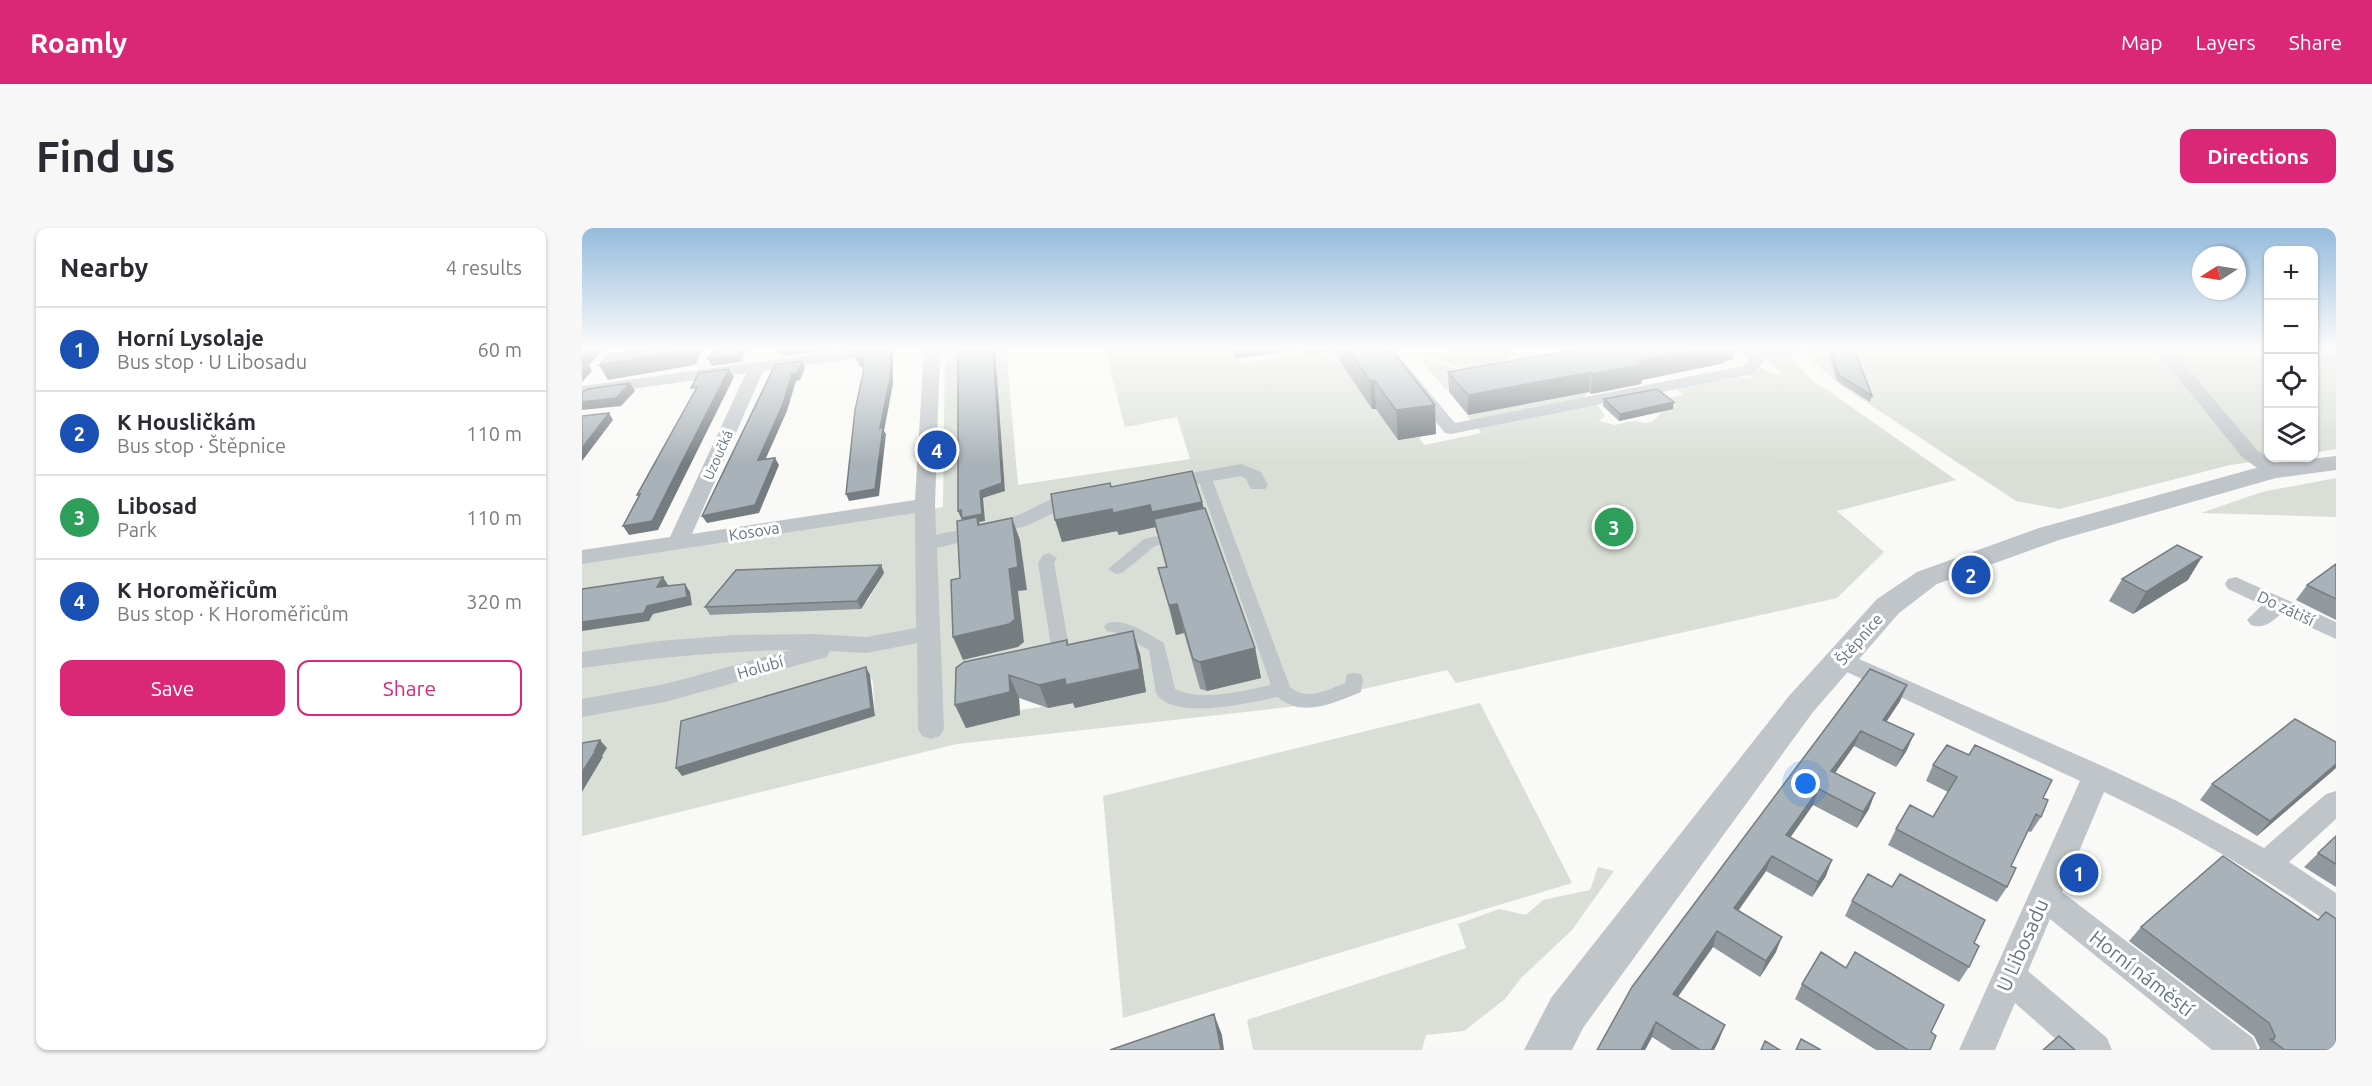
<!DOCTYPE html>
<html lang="en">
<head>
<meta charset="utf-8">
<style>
	:root { --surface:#fff; --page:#f7f7f7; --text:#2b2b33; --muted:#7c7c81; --line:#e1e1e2; --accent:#db2777 }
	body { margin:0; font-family:Ubuntu,sans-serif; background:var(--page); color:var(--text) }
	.controls { position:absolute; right:18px; top:18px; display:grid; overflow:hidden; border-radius:12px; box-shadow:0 2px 4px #0004 }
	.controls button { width:54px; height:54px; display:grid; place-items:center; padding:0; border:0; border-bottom:2px solid var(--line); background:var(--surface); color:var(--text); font:30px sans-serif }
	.compass { position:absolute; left:1610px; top:18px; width:54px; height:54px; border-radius:50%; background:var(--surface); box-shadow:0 2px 4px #0004; rotate:258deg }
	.you { position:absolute; left:1224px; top:556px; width:21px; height:21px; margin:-15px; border:4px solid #fff; border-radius:50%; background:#1a73e8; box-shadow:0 0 0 9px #1a73e833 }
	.badge { display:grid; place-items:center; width:39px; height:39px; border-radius:50%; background:var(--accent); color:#fff; font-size:20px; font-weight:700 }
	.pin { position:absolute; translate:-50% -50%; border:3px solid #fff; box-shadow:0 2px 6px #0006 }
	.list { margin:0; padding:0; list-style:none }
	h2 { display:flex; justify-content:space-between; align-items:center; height:78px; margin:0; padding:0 24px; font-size:26px }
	h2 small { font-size:20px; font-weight:400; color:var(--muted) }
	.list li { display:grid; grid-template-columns:39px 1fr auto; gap:18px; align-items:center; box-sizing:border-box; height:84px; padding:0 24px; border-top:2px solid var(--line) }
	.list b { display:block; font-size:22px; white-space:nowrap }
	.list p { margin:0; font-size:20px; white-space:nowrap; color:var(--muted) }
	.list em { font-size:20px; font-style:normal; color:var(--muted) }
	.actions { display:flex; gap:12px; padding:18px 24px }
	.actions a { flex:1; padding:14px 0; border:2px solid var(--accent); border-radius:12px; text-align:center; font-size:21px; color:var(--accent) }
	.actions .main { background:var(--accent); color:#fff }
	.icon { flex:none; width:33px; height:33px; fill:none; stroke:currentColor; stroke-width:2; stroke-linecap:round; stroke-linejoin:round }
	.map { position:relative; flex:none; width:1754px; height:822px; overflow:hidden; border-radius:12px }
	header { display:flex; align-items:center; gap:36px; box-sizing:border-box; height:84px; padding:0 30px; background:var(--accent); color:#fff }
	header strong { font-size:28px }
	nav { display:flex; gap:33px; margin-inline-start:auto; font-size:21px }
	.intro { display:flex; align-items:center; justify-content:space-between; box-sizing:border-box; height:144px; padding:0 36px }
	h1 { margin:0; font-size:42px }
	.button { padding:15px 27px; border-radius:12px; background:var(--accent); color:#fff; font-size:21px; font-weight:700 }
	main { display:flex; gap:36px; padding:0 36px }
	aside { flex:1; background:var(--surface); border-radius:12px; box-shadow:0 2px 4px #0004 }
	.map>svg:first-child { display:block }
	.green { fill:#d9ded6; fill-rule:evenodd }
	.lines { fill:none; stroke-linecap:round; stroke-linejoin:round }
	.pedestrian { fill:#c0c5c9; fill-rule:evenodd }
	.minor { fill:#c0c5c9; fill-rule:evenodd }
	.tertiary { fill:#c0c5c9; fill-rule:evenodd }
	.wall { fill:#91999e }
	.shaded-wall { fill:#767d81 }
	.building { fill:#a9b2b8; stroke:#767d81; stroke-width:1.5 }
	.labels { text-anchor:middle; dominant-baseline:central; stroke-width:6; stroke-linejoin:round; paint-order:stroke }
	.far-street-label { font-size:14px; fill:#657681; stroke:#fff }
	.street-label { font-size:16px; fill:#657681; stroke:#fff }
	.near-street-label { font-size:20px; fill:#657681; stroke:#fff }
</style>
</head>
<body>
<header>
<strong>Roamly</strong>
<nav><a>Map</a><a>Layers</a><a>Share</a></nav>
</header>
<div class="intro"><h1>Find us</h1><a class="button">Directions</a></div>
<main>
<aside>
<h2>Nearby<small>4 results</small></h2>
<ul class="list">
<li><span class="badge" style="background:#1a4fb4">1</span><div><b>Horní Lysolaje</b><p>Bus stop · U Libosadu</p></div><em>60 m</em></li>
<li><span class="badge" style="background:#1a4fb4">2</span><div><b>K Housličkám</b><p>Bus stop · Štěpnice</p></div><em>110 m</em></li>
<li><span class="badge" style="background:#2e9e5b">3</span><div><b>Libosad</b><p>Park</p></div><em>110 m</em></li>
<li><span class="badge" style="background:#1a4fb4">4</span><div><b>K Horoměřicům</b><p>Bus stop · K Horoměřicům</p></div><em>320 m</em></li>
</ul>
<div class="actions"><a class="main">Save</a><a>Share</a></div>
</aside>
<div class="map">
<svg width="1754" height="822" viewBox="0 0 1754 822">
	<rect width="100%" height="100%" fill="#f9f9f7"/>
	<!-- green -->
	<path class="green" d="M363 121H378L413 163H416L413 121H424L436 257 608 231 595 189 543 199 525 129 527 128 522 126 524 121H652L658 136 752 121 751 124 790 181H794L834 210 837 209 842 217 899 205 896 200 1015 176 1023 188 1017 193 1033 197 1051 193 1065 195 1071 193 1081 183 1095 178 1087 172V170L1101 167 1095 161 1160 149 1164 151 1171 150 1166 146 1180 140 1191 146H1200L1182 129 1208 127 1229 151 1374 252 1255 283 1302 324 1255 370 874 455 865 442 777 462 764 468 707 479 375 516 0 608V563L21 530 0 524V401L67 393 0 369V335L361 279ZM418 191 423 262 403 270V267ZM504 283 617 290 537 307 536 303 480 314ZM438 315 445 361 436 363 442 414 436 419 381 432ZM302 345 285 374 209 384 129 387ZM592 367 678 450 626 463 618 461 602 405 594 406 584 370ZM492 435 527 473 493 480 492 474 438 482V487L392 457ZM288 447 291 454 293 488 101 547Z
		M877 121H928L918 147 908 149 839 127Z
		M1221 121H1686V230H1699L1648 237 1477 281 1434 273 1258 157 1227 130Z
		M1732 123 1754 140V221L1732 225Z
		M836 129 903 150 902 153 863 161Z
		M1003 163 1004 167 1001 171 891 195 885 188Z
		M1754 250V289L1619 285 1680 264Z
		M898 475 990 655 541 790 521 568Z
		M1016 639 1032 643 990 702 939 750 923 771 882 803 844 807 840 822H671L665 792 884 720 876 696 917 681 944 687 961 672 1008 662Z"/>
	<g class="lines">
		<!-- pedestrian -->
		<path class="pedestrian" d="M622 244 629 248 708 459C725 473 744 463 763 455L765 446 772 445 779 446 781 451 779 464C754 474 720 491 696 469 670 474 591 494 574 465L567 422 538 406 525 403 522 399 525 395C544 390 566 406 582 415L593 461C621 474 660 463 689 457L615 248Z
			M601 302 609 307 607 310 573 318 540 345 534 346 526 341 562 311Z
			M467 325 475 330 472 335 487 418 484 422H472L469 418 456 335 461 327Z"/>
		<!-- minor -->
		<path class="minor" d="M272 121H314L306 126 181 143 110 306 333 272 342 121H358L353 277 354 307C379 301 407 298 431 289 454 281 483 258 509 265L512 269 509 273 485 279 444 298 355 320 362 501 358 508 349 511 340 508 336 501 335 415 285 425 248 423 245 429 83 474 0 489V471L83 456 209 422C138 423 70 430 0 440V424L77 413 153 407 229 406 285 409 334 400 333 285 0 336V322L88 309 164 145 0 168V158Z
			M795 121H811L873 195 1161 138 1166 133 1164 128 1154 121 1218 122 1210 127 1180 129 1182 134C1178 140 1173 145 1166 147L869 206 863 205Z
			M1573 121H1589L1674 221 1699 239 1702 243 1699 247H1685L1660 229Z
			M1732 121H1748L1754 125V138C1746 136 1734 128 1732 121Z
			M659 236 679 244 686 257 683 261H669L664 251 659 248 581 262 574 260 571 256 574 252 581 250Z
			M1654 349 1754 394V411L1699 386C1688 395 1682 401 1669 397L1665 392 1680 377 1646 361 1643 356 1646 351Z
			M1259 423 1525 540 1593 572 1682 620 1744 566 1754 563V591L1707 634 1754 665V696L1743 692C1672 643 1599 600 1522 564L1480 664 1671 810 1676 822H1630L1468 691 1446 743 1525 810 1530 822H1486L1433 775 1413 822H1377L1498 553 1250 437 1247 431 1250 425Z"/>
		<!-- tertiary -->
		<path class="tertiary" d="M1754 228V242L1694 250 1477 312 1355 356 1317 385 1231 484 1001 800 990 822H942L969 770 1207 468 1295 371 1335 344 1457 300 1692 235Z"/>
	</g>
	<!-- wall -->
	<path class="wall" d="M649 121H716L653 131Z
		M720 121H809L854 206 816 212 794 181H790L750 122 723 127Z
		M997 121H1153L1151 131 1143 133 1142 135 1060 152 1059 156 1009 166 1007 164 886 187 867 164 866 144Z
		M1250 125 1290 168 1288 174 1255 153 1248 131Z
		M1022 171 1091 181 1037 193 1021 178Z
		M529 259 620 274 622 280 673 420 679 450 625 463 618 461 602 405 594 407 584 369 576 340 584 339 574 299 537 307 535 303 480 314Z
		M1754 336V392L1714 372 1725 357Z
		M299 337 302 345 279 381 128 387 123 379Z
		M1540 351 1606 352 1551 386 1527 373Z
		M485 412 487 417 558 426 564 464 493 480 491 475 466 480 437 470 438 487 384 500 373 477Z
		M1288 441 1325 457 1318 473 1304 494 1325 522 1314 539 1272 518 1253 545 1287 581 1275 600 1231 577 1208 609 1244 648 1230 669 1184 643 1157 682 1194 724 1178 749 1131 719 1096 769 1137 812 1132 822H1090L1070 809 1063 822H1015Z
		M1351 537 1461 570 1459 589 1449 604 1446 603 1429 638 1425 659 1415 674 1306 617 1314 601 1351 589 1366 564 1344 553Z
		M1754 540 1675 608 1618 572 1630 556Z
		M1754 608V659L1722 639Z
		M1270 673 1387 739 1377 754 1263 688Z
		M1736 692 1754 822H1676L1678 820 1672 808 1547 713 1559 699Z
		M1220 756 1349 804 1348 822H1294L1213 771Z"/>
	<!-- shaded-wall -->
	<path class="shaded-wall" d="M9 121H21L7 137 10 143 0 154V131Z
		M106 121H121L113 137 26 152 17 137Z
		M159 121H164L165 122 159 134 130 138 126 131Z
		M196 121H252L202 128 201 126H199Z
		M309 121 311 125V156L302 203 304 206 297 268 267 273 264 266 298 200Z
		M411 121H413L423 263 401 270 403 293 397 294 404 310 383 298 380 290 398 263Z
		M652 121H716L653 131Z
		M723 121H750V122L723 127Z
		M1121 121H1153L1151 131 1143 133 1142 135 1060 152 1059 156 1009 166 1010 146 1057 133Z
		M282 131 285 138 278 139 275 132Z
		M220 133 223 140 218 152 214 153 205 183 180 239 176 232 210 146Z
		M147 141 152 149 76 302 47 307 41 298Z
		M1009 144 1007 164 886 187V167Z
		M792 152 794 181H790L788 153Z
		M48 155 53 163 39 178 0 182V174Z
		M1092 174 1091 181 1037 193 1038 186Z
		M853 177 854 206 816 212 814 182Z
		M27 185 31 192 0 233V220Z
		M193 230 197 237 177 285 125 295 120 288Z
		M620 274 625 295 575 306 570 284Z
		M568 277 574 299 537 307 535 303 480 314 473 292 530 281Z
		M379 282 382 289 379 290 376 283Z
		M430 290 438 312 445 362 436 363 442 414 436 419 381 432 371 409 427 341Z
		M1620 329 1606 352 1551 386 1564 364Z
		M299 337 302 345 279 381 275 373Z
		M81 349 86 357 81 367 75 359Z
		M103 356 108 364 110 377 71 386 67 393 0 403V394Z
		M595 376 602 405 594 407 587 377Z
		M551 403 558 426 564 464 493 480 491 475 466 480 457 457Z
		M673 420 679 450 625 463 618 434Z
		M284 439 288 447 293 488 100 548 94 540Z
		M427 447 437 470 438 487 384 500 373 477Z
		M1325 457 1318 473 1295 508 1301 492Z
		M1279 503 1272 518 1243 559 1249 543Z
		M1332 506 1325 522 1314 539 1321 523Z
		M18 512 25 520 20 528 21 529 0 564V544Z
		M1754 536V540L1675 608 1688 593Z
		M1237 561 1231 577 1199 623 1204 607Z
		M1293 565 1287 581 1275 600 1281 584Z
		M1190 628 1184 643 1147 695 1152 680Z
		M1250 632 1244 648 1230 669 1236 654Z
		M1135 703 1131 719 1087 781 1091 766Z
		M1200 709 1194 724 1178 749 1184 733Z
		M632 786 640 807 642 822H639Z
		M1074 794 1070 809 1063 822H1059Z
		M1143 797 1137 812 1132 822H1129Z"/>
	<!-- building -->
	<path class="building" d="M0 121H9L0 131Z
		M64 121H106L105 122 17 137 28 126 63 122Z
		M132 121H159L156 127 126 131Z
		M305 121H309L308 150 298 200 301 199 293 261 264 266 273 182 282 141H281L282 131 275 132 276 125Z
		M376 121H411L420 255 398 263 400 286 380 290 379 282 376 283Z
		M766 121H809L853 177 814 182 792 152 788 153Z
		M997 121H1121L1057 133 1062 136 1010 146 1009 144 886 167 866 144Z
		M1250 125 1274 126 1290 168 1257 147Z
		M220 133 215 146H210L201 176 176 232 193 230 173 277 120 288 193 137Z
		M5 135 0 141V136Z
		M147 141 70 293 41 298 58 266 55 267 115 159 109 160 117 145Z
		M48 155 34 170 0 174V164L6 161Z
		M1075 161 1092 174 1038 186 1022 171Z
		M27 185 0 220V188Z
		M610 243 620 274 570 284 568 277 531 285 530 281 473 292 469 266 528 255 529 259Z
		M623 280 673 420 618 434 611 431 595 376 587 377 576 340 585 339 572 291Z
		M395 289 396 297 430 290 436 339 427 341 433 391 427 396 371 409 369 352 378 350 375 293Z
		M1595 317 1620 329 1564 364 1540 351Z
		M1754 336V371L1725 357Z
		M299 337 275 373 123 379 154 342Z
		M81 349 75 359 103 356 105 369 65 378 62 385 0 394V361Z
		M551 403 558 441 484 457 483 451 457 457 427 447 428 464 373 477 374 440 382 434 485 412V417Z
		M284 439 289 480 94 540 99 493Z
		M1288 441 1325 457 1301 492 1332 506 1321 523 1279 503 1249 543 1293 565 1281 584 1237 561 1204 607 1250 632 1236 654 1190 628 1152 680 1200 709 1184 733 1135 703 1091 766 1143 797 1129 822H1118L1074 794 1059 822H1015L1050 759Z
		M1713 491 1754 514V536L1688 593 1630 556Z
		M18 512 13 522 15 521 0 544V515Z
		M1365 517 1387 527 1393 517 1470 552 1461 570 1466 572 1459 589 1454 586 1429 638 1434 640 1425 659 1314 601 1328 577 1351 589 1375 549 1351 537Z
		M1754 608V636L1736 625Z
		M1641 628 1736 692 1744 684 1754 691V822H1703L1688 811H1692L1693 808 1687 795 1559 699Z
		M1286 646 1310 659 1318 646 1403 692 1392 715 1397 718 1387 739 1270 673Z
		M1239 724 1264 740 1273 724 1362 777 1349 804 1354 808 1348 822H1326L1220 756Z
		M632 786 639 822H528Z
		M1477 808 1493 822H1461Z
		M1219 811 1239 822H1214Z
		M1183 813 1198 822H1179Z"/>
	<!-- sky -->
	<linearGradient id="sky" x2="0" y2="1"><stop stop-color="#95bbdc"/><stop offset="0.51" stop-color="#fcfcfb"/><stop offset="1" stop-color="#fcfcfb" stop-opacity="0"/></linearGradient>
	<rect width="1754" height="236" fill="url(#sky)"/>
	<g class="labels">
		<!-- far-street labels -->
		<g class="far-street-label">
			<text transform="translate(136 227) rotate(-66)">Uzoučká</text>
		</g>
		<!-- street labels -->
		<g class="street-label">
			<text transform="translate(172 303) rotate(-9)">Kosova</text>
			<text transform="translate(1704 380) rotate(25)">Do zátiší</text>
			<text transform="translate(1277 411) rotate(-49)">Štěpnice</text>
			<text transform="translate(178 439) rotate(-16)">Holubí</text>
		</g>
		<!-- near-street labels -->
		<g class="near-street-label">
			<text transform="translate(1440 717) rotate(-66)">U Libosadu</text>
			<text transform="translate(1560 745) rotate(38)">Horní náměstí</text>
		</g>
	</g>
</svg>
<div class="controls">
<button>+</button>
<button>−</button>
<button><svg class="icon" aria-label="locate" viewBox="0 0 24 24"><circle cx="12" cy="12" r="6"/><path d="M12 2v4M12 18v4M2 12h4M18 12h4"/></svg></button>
<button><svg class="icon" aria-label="layers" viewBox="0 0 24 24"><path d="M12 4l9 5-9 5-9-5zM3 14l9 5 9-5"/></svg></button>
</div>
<svg class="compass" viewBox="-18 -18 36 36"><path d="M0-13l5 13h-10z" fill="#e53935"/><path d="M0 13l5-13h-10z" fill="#7c7c81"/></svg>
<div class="you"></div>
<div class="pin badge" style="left:1497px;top:645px;background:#1a4fb4">1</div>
<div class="pin badge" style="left:1389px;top:347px;background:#1a4fb4">2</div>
<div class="pin badge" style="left:1032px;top:299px;background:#2e9e5b">3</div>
<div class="pin badge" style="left:355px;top:222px;background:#1a4fb4">4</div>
</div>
</main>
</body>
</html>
